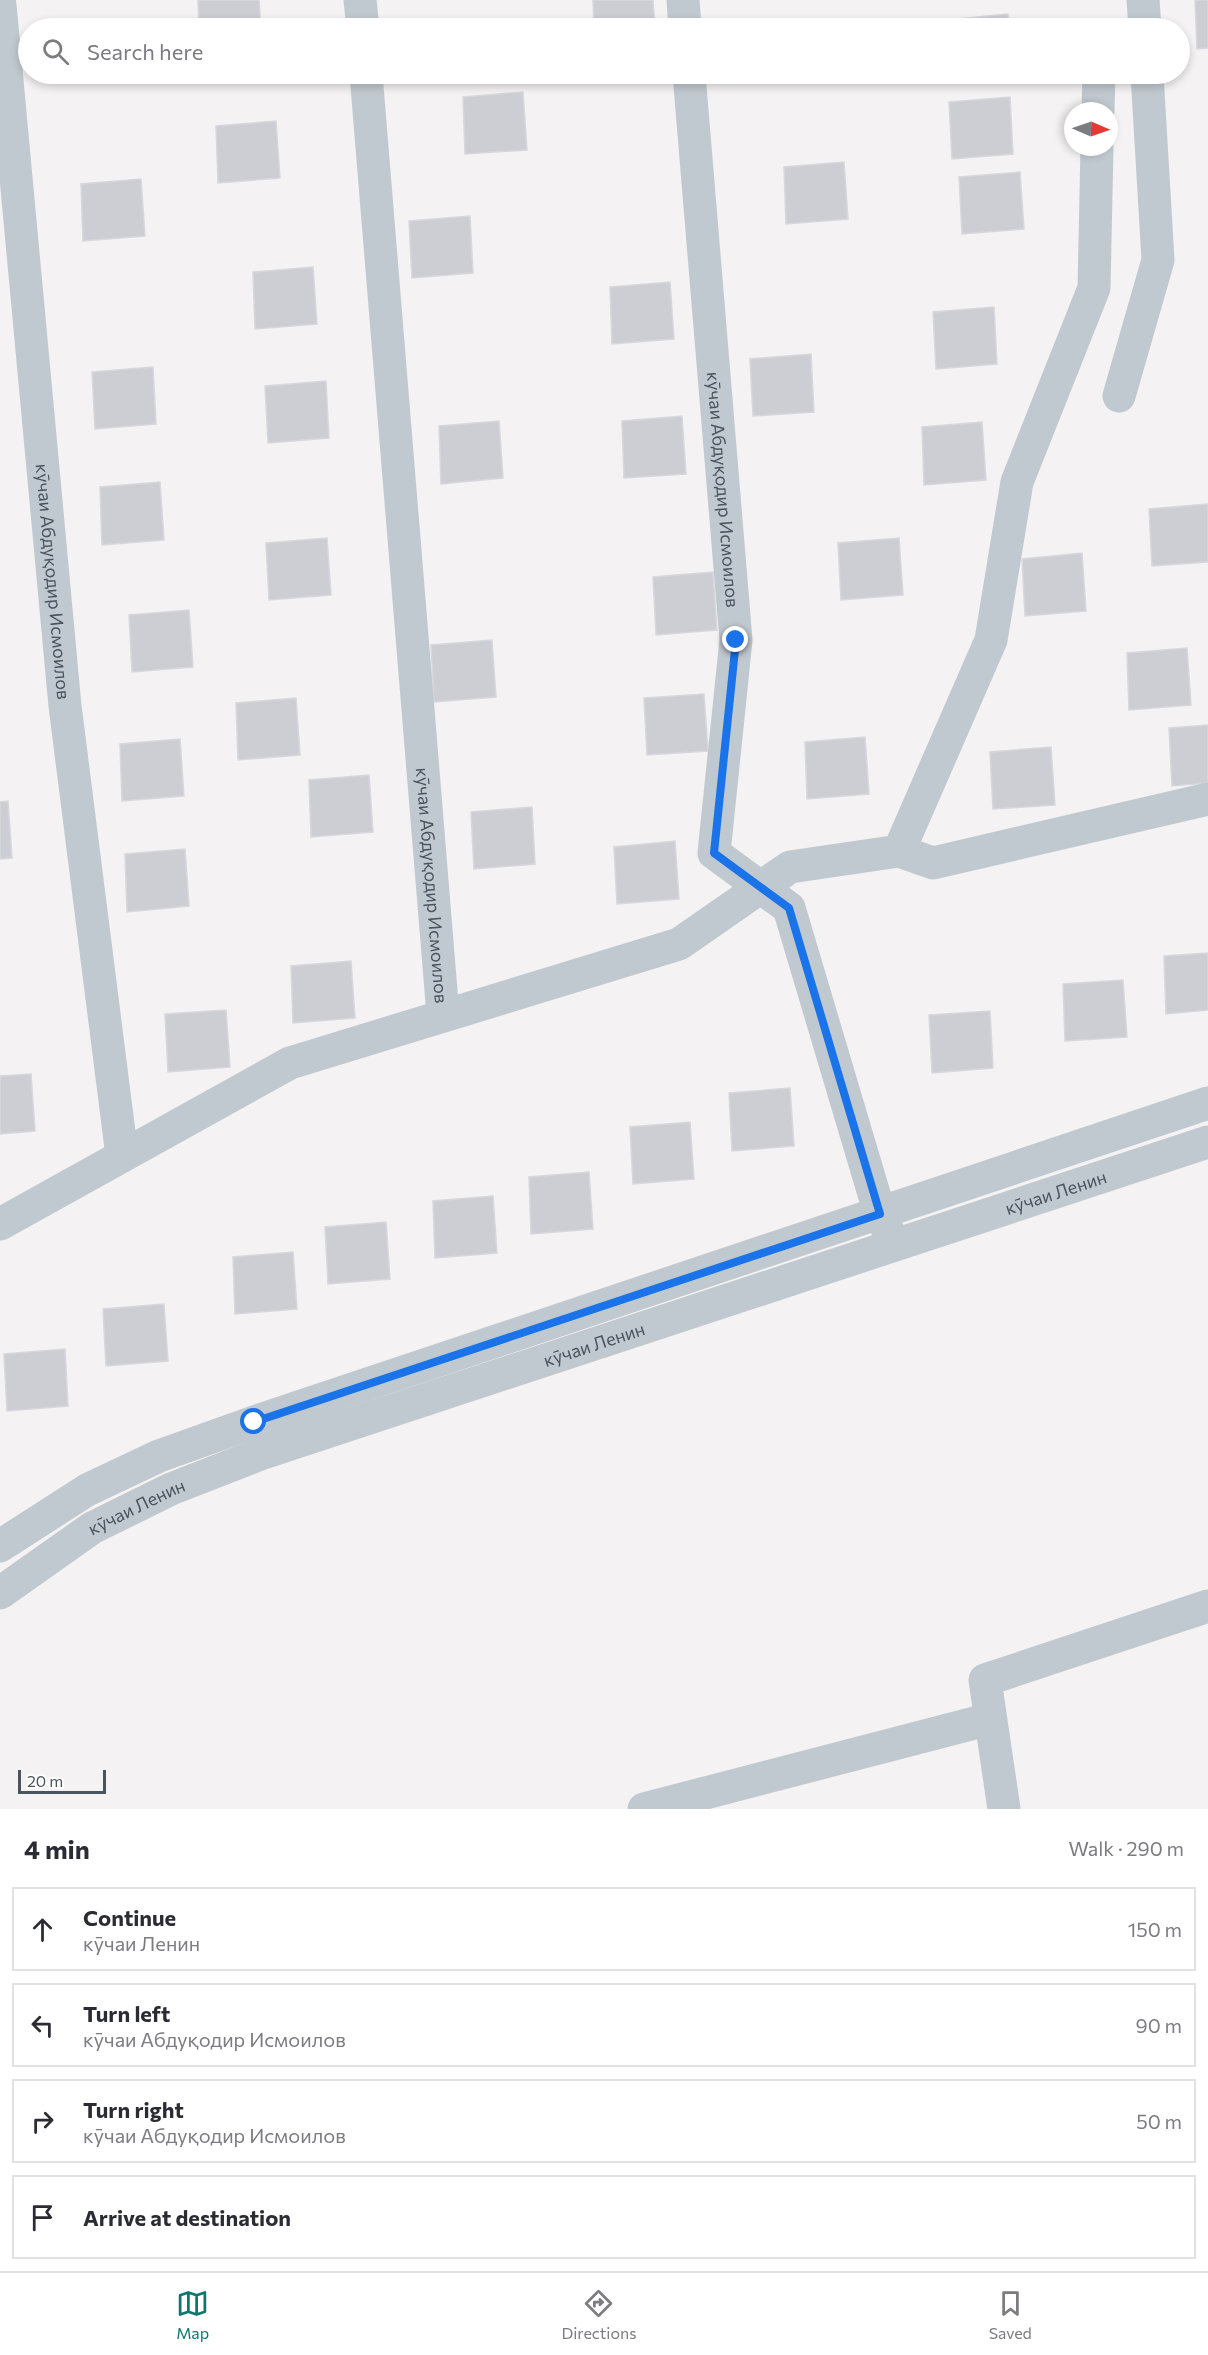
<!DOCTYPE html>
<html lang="en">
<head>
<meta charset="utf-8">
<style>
	:root { --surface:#fff; --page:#f7f7f7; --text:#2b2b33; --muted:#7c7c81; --line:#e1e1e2; --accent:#0f766e }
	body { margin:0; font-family:Commissioner,sans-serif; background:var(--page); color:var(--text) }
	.compass { position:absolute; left:1064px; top:102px; width:54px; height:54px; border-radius:50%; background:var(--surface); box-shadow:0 3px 9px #0003; rotate:92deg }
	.scale { position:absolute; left:18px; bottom:15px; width:88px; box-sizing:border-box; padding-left:6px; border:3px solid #4a545f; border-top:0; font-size:16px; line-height:21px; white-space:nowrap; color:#4a545f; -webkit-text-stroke:4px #fff; paint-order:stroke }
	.stop { position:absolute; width:18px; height:18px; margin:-14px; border:4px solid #1a73e8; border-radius:50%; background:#fff }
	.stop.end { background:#1a73e8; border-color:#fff; box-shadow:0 2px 6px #0008 }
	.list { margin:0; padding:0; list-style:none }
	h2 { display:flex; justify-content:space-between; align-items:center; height:78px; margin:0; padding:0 24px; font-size:26px }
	h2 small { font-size:20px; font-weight:400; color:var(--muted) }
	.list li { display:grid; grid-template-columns:39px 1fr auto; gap:18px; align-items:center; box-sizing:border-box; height:84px; margin:0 12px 12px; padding:0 12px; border:2px solid var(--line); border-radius:0px }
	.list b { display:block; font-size:22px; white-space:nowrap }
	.list p { margin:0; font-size:20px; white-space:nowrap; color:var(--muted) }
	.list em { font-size:20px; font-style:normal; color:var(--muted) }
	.icon { flex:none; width:33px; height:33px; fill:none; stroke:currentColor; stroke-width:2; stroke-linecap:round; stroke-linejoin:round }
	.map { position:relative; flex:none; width:1208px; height:1809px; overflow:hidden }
	.search { position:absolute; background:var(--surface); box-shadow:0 3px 9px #0003; left:18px; right:18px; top:18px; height:66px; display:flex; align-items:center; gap:15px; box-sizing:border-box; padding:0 21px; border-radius:33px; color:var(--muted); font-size:22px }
	.sheet { height:462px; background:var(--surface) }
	nav { display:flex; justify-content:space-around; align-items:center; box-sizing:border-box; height:84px; border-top:2px solid var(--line); background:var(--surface); font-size:16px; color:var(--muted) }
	nav a { display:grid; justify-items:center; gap:3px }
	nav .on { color:var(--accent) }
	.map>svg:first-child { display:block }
	.building { fill:#ccced4; stroke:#d7d8dd; stroke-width:1.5 }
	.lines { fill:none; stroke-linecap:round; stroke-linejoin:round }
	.minor { stroke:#c1c9d0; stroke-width:33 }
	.route { stroke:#1a73e8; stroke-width:8 }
	.labels { text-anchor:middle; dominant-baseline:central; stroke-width:6; stroke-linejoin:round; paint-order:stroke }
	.street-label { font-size:18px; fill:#4a545f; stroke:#fff }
</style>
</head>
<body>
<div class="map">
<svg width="1208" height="1809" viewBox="0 0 1208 1809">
	<rect width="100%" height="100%" fill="#f4f2f2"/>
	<!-- building -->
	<path class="building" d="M198 0H259L261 27 199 28Z
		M593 0H653L655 28H594Z
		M1195 0H1208V48L1197 49Z
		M1008 14 1009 28H948V20Z
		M950 74H992L950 77Z
		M523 92 527 150 465 154 463 97Z
		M1010 97 1013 154 952 159 949 102Z
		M276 121 280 178 218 183 216 126Z
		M844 162 848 219 786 224 784 167Z
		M1020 172 1024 229 962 234 959 177Z
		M141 179 145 236 83 241 81 184Z
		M470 216 473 273 412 278 409 221Z
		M313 267 317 324 255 329 253 272Z
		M670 282 674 339 612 344 610 287Z
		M994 307 997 364 936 369 933 312Z
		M811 354 814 412 753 416 750 359Z
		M153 367 156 424 95 429 92 372Z
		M326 381 329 438 268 443 265 386Z
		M682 416 686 474 624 478 622 421Z
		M499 421 503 478 441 484 439 426Z
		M982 422 986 480 924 485 922 427Z
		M160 482 164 540 102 545 100 487Z
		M1208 504V562L1152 566 1149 509Z
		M327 538 331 595 269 600 266 543Z
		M899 538 903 595 841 600 838 543Z
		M1082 553 1086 611 1025 616 1022 559Z
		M713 572 717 630 656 635 653 577Z
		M189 610 193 667 132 672 129 615Z
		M492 640 496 697 434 702 431 645Z
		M1187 648 1191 705 1129 710 1127 653Z
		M704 694 708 751 647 755 644 698Z
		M296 698 300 755 238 760 236 703Z
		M1208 725V783L1172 786 1169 728Z
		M865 737 869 794 807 799 805 742Z
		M180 739 184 796 122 801 120 744Z
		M1051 747 1055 805 993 809 990 752Z
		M369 775 373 832 311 837 309 780Z
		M8 801 12 858 0 859V802Z
		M532 807 535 864 474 869 471 812Z
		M675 841 679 899 617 904 614 847Z
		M185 849 189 906 127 912 125 854Z
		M1208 953V1010L1166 1014 1164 956Z
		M351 961 355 1018 293 1023 291 966Z
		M1123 980 1127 1037 1065 1041 1063 984Z
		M226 1010 230 1067 168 1072 165 1014Z
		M990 1011 993 1068 932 1073 929 1015Z
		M31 1074 35 1131 0 1134V1076Z
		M790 1088 794 1146 732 1151 729 1093Z
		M690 1122 694 1179 633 1184 630 1127Z
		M589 1172 593 1229 531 1234 529 1177Z
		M493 1196 497 1253 435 1258 433 1201Z
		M386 1222 390 1279 328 1284 325 1227Z
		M293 1252 297 1309 235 1314 233 1257Z
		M164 1304 168 1361 106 1366 103 1309Z
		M65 1349 68 1406 7 1411 4 1354Z"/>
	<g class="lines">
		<!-- minor -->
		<g class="minor">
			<path d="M360 0 363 28"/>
			<path d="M683 0 685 28"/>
			<path d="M1143 0 1145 28"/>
			<path id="s1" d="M0 5 65 706 122 1156"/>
			<path id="s2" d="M366 74 443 1015"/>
			<path id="s3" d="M689 74 736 640 714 853 789 908 880 1214 889 1233"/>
			<path d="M1098 111 1099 74"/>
			<path d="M1119 396 1158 260 1147 74"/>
			<path d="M899 851 933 863 1208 799"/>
			<path d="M0 1224 290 1063 679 944 790 867 899 851 991 640 1017 482 1094 288 1097 147"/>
			<path d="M0 1546 87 1490 159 1456 254 1422 1208 1103"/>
			<path id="s4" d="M0 1593 92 1528 171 1489 263 1453 1208 1142"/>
			<path d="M644 1809 990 1719"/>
			<path d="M1004 1809 985 1680 1208 1606"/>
		</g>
	</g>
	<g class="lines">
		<!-- route -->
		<path class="route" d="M254 1422 880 1214 789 908 714 853 736 640"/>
	</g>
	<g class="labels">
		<!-- street labels -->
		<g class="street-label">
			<text stroke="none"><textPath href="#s3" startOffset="417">кӯчаи Абдуқодир Исмоилов</textPath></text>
			<text stroke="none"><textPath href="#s1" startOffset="579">кӯчаи Абдуқодир Исмоилов</textPath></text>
			<text stroke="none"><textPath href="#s2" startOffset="814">кӯчаи Абдуқодир Исмоилов</textPath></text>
			<text stroke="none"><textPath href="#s4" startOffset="1134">кӯчаи Ленин</textPath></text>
			<text stroke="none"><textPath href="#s4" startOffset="648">кӯчаи Ленин</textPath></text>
			<text stroke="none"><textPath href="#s4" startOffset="162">кӯчаи Ленин</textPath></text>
		</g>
	</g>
</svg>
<svg class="compass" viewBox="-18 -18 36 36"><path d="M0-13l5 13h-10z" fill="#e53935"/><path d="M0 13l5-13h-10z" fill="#7c7c81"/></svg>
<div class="scale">20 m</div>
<div class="stop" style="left:254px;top:1422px"></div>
<div class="stop end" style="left:736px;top:640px"></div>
<div class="search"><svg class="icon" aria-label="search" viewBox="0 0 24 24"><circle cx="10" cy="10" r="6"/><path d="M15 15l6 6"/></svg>Search here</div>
</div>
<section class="sheet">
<h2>4 min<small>Walk · 290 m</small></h2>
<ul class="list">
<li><svg class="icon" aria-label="ahead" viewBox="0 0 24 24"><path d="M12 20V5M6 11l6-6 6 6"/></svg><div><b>Continue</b><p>кӯчаи Ленин</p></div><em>150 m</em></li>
<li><svg class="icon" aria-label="left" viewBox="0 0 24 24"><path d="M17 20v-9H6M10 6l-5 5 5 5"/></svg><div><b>Turn left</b><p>кӯчаи Абдуқодир Исмоилов</p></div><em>90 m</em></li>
<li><svg class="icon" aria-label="right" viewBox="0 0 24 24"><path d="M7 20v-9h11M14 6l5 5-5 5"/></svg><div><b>Turn right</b><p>кӯчаи Абдуқодир Исмоилов</p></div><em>50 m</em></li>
<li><svg class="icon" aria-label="arrive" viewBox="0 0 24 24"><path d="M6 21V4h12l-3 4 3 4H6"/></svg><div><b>Arrive at destination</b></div></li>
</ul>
</section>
<nav>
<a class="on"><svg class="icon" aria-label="map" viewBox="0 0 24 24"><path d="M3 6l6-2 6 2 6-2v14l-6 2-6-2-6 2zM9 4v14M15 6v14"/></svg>Map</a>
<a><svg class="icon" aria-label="directions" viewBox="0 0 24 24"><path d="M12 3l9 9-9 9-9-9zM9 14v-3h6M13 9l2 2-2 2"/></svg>Directions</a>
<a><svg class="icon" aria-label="saved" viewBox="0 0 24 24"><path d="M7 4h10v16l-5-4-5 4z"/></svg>Saved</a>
</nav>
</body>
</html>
